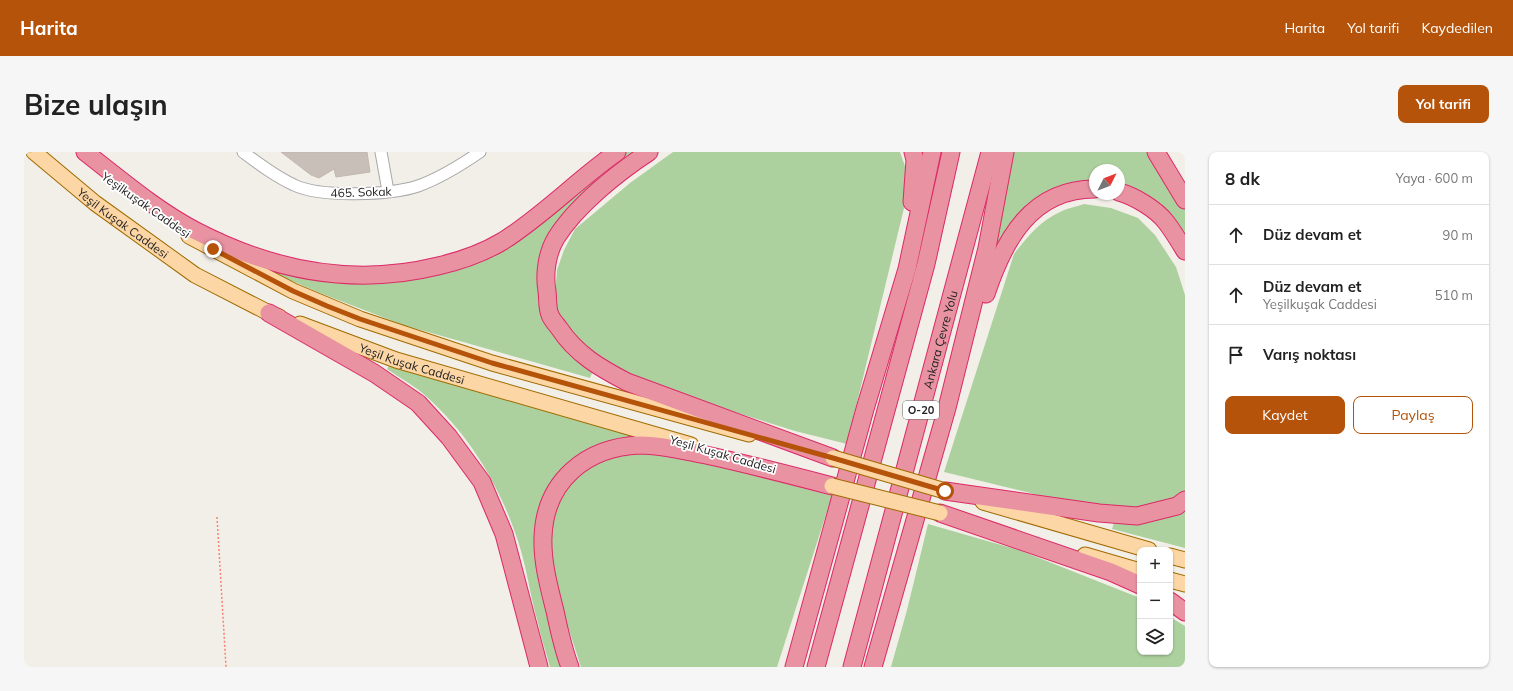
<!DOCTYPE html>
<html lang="tr">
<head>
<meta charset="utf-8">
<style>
	:root { --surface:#fff; --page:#f6f6f6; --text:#222; --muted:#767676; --line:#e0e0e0; --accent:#b45309 }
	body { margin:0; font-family:Mulish,sans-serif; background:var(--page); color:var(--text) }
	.controls { position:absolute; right:12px; bottom:12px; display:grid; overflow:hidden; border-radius:8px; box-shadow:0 1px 3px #0004 }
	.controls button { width:36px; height:36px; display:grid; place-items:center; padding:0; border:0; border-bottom:1px solid var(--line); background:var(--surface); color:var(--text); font:20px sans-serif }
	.compass { position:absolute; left:1065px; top:12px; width:36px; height:36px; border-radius:50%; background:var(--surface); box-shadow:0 1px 3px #0004; rotate:48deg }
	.stop { position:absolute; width:12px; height:12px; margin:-9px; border:3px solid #b45309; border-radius:50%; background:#fff }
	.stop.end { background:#b45309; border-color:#fff; box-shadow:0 1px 4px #0008 }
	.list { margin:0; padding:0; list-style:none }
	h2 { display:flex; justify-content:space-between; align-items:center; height:52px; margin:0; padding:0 16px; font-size:17px }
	h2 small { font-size:13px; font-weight:400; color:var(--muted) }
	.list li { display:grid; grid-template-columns:26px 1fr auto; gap:12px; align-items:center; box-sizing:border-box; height:60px; padding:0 16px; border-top:1px solid var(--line) }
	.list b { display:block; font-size:15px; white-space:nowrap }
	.list p { margin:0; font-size:13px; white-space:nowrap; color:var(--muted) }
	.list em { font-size:13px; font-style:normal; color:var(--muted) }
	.actions { display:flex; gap:8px; padding:12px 16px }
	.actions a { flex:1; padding:9px 0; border:1px solid var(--accent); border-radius:8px; text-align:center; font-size:14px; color:var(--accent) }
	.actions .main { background:var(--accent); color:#fff }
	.icon { flex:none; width:22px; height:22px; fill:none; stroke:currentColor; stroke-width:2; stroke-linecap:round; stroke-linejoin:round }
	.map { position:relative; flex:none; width:1161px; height:515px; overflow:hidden; border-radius:8px }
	header { display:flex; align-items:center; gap:24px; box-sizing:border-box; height:56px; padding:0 20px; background:var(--accent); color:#fff }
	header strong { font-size:19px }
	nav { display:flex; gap:22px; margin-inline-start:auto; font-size:14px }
	.intro { display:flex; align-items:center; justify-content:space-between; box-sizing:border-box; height:96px; padding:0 24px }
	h1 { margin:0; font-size:28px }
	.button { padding:10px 18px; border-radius:8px; background:var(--accent); color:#fff; font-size:14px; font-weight:700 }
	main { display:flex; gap:24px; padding:0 24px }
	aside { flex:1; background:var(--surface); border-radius:8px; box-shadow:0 1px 3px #0004 }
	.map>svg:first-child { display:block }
	.forest { fill:#add19e }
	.building { fill:#c7bfb8; stroke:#c4b6ab }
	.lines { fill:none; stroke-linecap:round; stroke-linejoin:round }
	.minor-casing { stroke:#a9a9a9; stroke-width:13 }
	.major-casing { stroke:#a06b00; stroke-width:17 }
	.highway-casing { stroke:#dc2a67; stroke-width:19 }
	.path { stroke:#fa8072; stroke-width:1.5; stroke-dasharray:2 2; stroke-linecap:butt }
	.minor { stroke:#fff; stroke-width:11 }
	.major { stroke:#fcd6a4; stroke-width:15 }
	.highway { stroke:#e892a2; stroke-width:17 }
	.major-bridge-casing { stroke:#a06b00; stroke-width:17; stroke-linecap:butt }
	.major-bridge { stroke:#fcd6a4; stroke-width:15 }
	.route { stroke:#b45309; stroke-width:5 }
	.labels { text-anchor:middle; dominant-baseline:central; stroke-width:3.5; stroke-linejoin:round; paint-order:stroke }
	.shield { fill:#fff; stroke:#646464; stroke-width:1 }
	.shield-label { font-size:11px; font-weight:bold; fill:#222 }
	.street-label { font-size:12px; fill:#222; stroke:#fff }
</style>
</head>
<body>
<header>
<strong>Harita</strong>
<nav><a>Harita</a><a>Yol tarifi</a><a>Kaydedilen</a></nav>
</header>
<div class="intro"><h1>Bize ulaşın</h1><a class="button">Yol tarifi</a></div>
<main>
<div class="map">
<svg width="1161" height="515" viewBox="0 0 1161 515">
	<rect width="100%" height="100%" fill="#f2efe9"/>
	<!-- forest -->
	<path class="forest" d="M599 0H614L527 86 523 165 570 216 566 226 379 173 296 141 245 119 248 112 273 120 448 109Z
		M649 0H876L883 20 881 52 823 292 771 279 599 225 567 207 536 168 531 145 533 118 540 98 551 77 606 31Z
		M984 0H1127L1161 58V87L1095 32V18H1071V27L1050 30 1032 36 1010 48 977 91 968 88Z
		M1060 52 1087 56 1114 66 1131 83 1152 115 1161 143V342L1128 358 1043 350 920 320 990 102C1003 85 1016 69 1036 60 1043 56 1052 55 1060 52Z
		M368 209 618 281 615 289 580 291 516 362 539 515H526C522 500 517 486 514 471 506 444 503 416 494 389 476 334 446 284 403 245 391 234 376 226 363 217Z
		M603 301 635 302 689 312 808 344 753 515H557L533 441 526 397 531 352 542 337 558 321 578 308Z
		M1161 354V396L1088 377 1091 367Z
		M904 372 995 398 1116 446V500H1146V465L1161 474V515H867L883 458Z"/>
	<!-- building -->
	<path class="building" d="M257 0H343L346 20 312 25 310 17 295 26 287 23Z"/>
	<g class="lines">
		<!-- minor casing -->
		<g class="minor-casing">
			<path id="minor" d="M219 0C235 12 252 25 270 33 297 46 367 43 394 34 417 26 437 13 456 0
				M357 0 364 39"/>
		</g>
		<!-- major casing -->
		<g class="major-casing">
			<g id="major">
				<path id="s1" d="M10 0 71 51 171 123 245 161 255 165"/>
				<path d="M165 84 269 139 336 167 468 211 725 282"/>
				<path id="s2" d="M276 172 372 208 667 293"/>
				<path d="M959 350 1125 398"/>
				<path d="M1061 403 1116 419"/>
				<path d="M1146 404 1161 408"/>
				<path d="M1146 428 1161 432"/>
			</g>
		</g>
		<!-- highway casing -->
		<g class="highway-casing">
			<g id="highway">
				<path d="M61 0C97 28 132 58 172 79 249 119 329 135 414 114 436 109 459 101 479 89 520 63 553 28 593 0"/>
				<path d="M625 0C593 21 552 54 532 86 523 101 520 122 523 139 524 147 523 156 526 163 528 168 532 172 535 176 552 202 576 216 603 230L809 306"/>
				<path d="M1132 0 1161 48"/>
				<path d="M1095 40C1110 44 1132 57 1142 70 1149 79 1155 89 1161 99"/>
				<path d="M888 50 891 8 889 0"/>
				<path d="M962 142C980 88 1007 37 1071 37"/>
				<path d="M245 161 350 221 394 251 425 285 458 330 480 382 515 515"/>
				<path d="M921 339 1075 361 1113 364 1153 354 1161 348"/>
				<path d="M916 361 1087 420 1116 433"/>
				<path d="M1146 449 1161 460"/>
				<path d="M546 515C539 497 535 478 531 459 525 435 518 410 519 385 521 329 562 295 616 293 638 293 661 299 682 303 724 312 766 323 808 334"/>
				<path d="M770 515 841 257 883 117 908 0"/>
				<path d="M792 515 902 112 927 0"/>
				<path id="s3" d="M828 515 966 0"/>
				<path d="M849 515 923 256 963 96 981 0"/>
			</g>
		</g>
		<!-- path -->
		<path class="path" d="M193 365 202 515"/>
		<!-- minor -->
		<use href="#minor" class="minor"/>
		<!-- major -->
		<use href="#major" class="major"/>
		<!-- highway -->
		<use href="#highway" class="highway"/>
		<!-- major-bridge casing -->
		<g class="major-bridge-casing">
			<path id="major-bridge" d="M809 306 921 339
				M808 334 916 361"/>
		</g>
		<!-- major-bridge -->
		<use href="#major-bridge" class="major-bridge"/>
	</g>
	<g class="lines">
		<!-- route -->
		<path class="route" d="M189 97 269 139 303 154 336 167 468 211 809 306 921 339"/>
	</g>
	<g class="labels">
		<!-- shield labels -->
		<rect class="shield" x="879" y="249" width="36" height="18" rx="3"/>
		<g class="shield-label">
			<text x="897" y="258">O-20</text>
		</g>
		<!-- street labels -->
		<g class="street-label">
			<text transform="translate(337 40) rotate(-2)">465. Sokak</text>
			<text transform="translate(122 53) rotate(35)">Yeşilkuşak Caddesi</text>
			<text stroke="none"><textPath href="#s1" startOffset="114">Yeşil Kuşak Caddesi</textPath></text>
			<text stroke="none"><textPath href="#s3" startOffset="339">Ankara Çevre Yolu</textPath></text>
			<text stroke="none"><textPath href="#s2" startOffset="119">Yeşil Kuşak Caddesi</textPath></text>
			<text transform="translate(699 302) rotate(16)">Yeşil Kuşak Caddesi</text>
		</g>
	</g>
</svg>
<div class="controls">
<button>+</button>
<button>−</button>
<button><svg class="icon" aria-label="layers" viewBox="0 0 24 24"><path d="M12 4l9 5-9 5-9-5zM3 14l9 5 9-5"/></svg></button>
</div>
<svg class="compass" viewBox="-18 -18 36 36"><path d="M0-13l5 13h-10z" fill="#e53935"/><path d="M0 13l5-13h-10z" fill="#767676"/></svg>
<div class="stop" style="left:921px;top:339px"></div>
<div class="stop end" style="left:189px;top:97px"></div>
</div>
<aside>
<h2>8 dk<small>Yaya · 600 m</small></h2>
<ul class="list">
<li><svg class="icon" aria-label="ahead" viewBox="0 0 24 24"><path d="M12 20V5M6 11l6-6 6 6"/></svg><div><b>Düz devam et</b></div><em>90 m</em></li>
<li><svg class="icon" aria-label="ahead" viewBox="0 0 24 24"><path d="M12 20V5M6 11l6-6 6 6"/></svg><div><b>Düz devam et</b><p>Yeşilkuşak Caddesi</p></div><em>510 m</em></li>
<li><svg class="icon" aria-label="arrive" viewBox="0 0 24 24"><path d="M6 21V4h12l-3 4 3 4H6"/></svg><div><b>Varış noktası</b></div></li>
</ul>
<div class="actions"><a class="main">Kaydet</a><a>Paylaş</a></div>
</aside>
</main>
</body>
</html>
